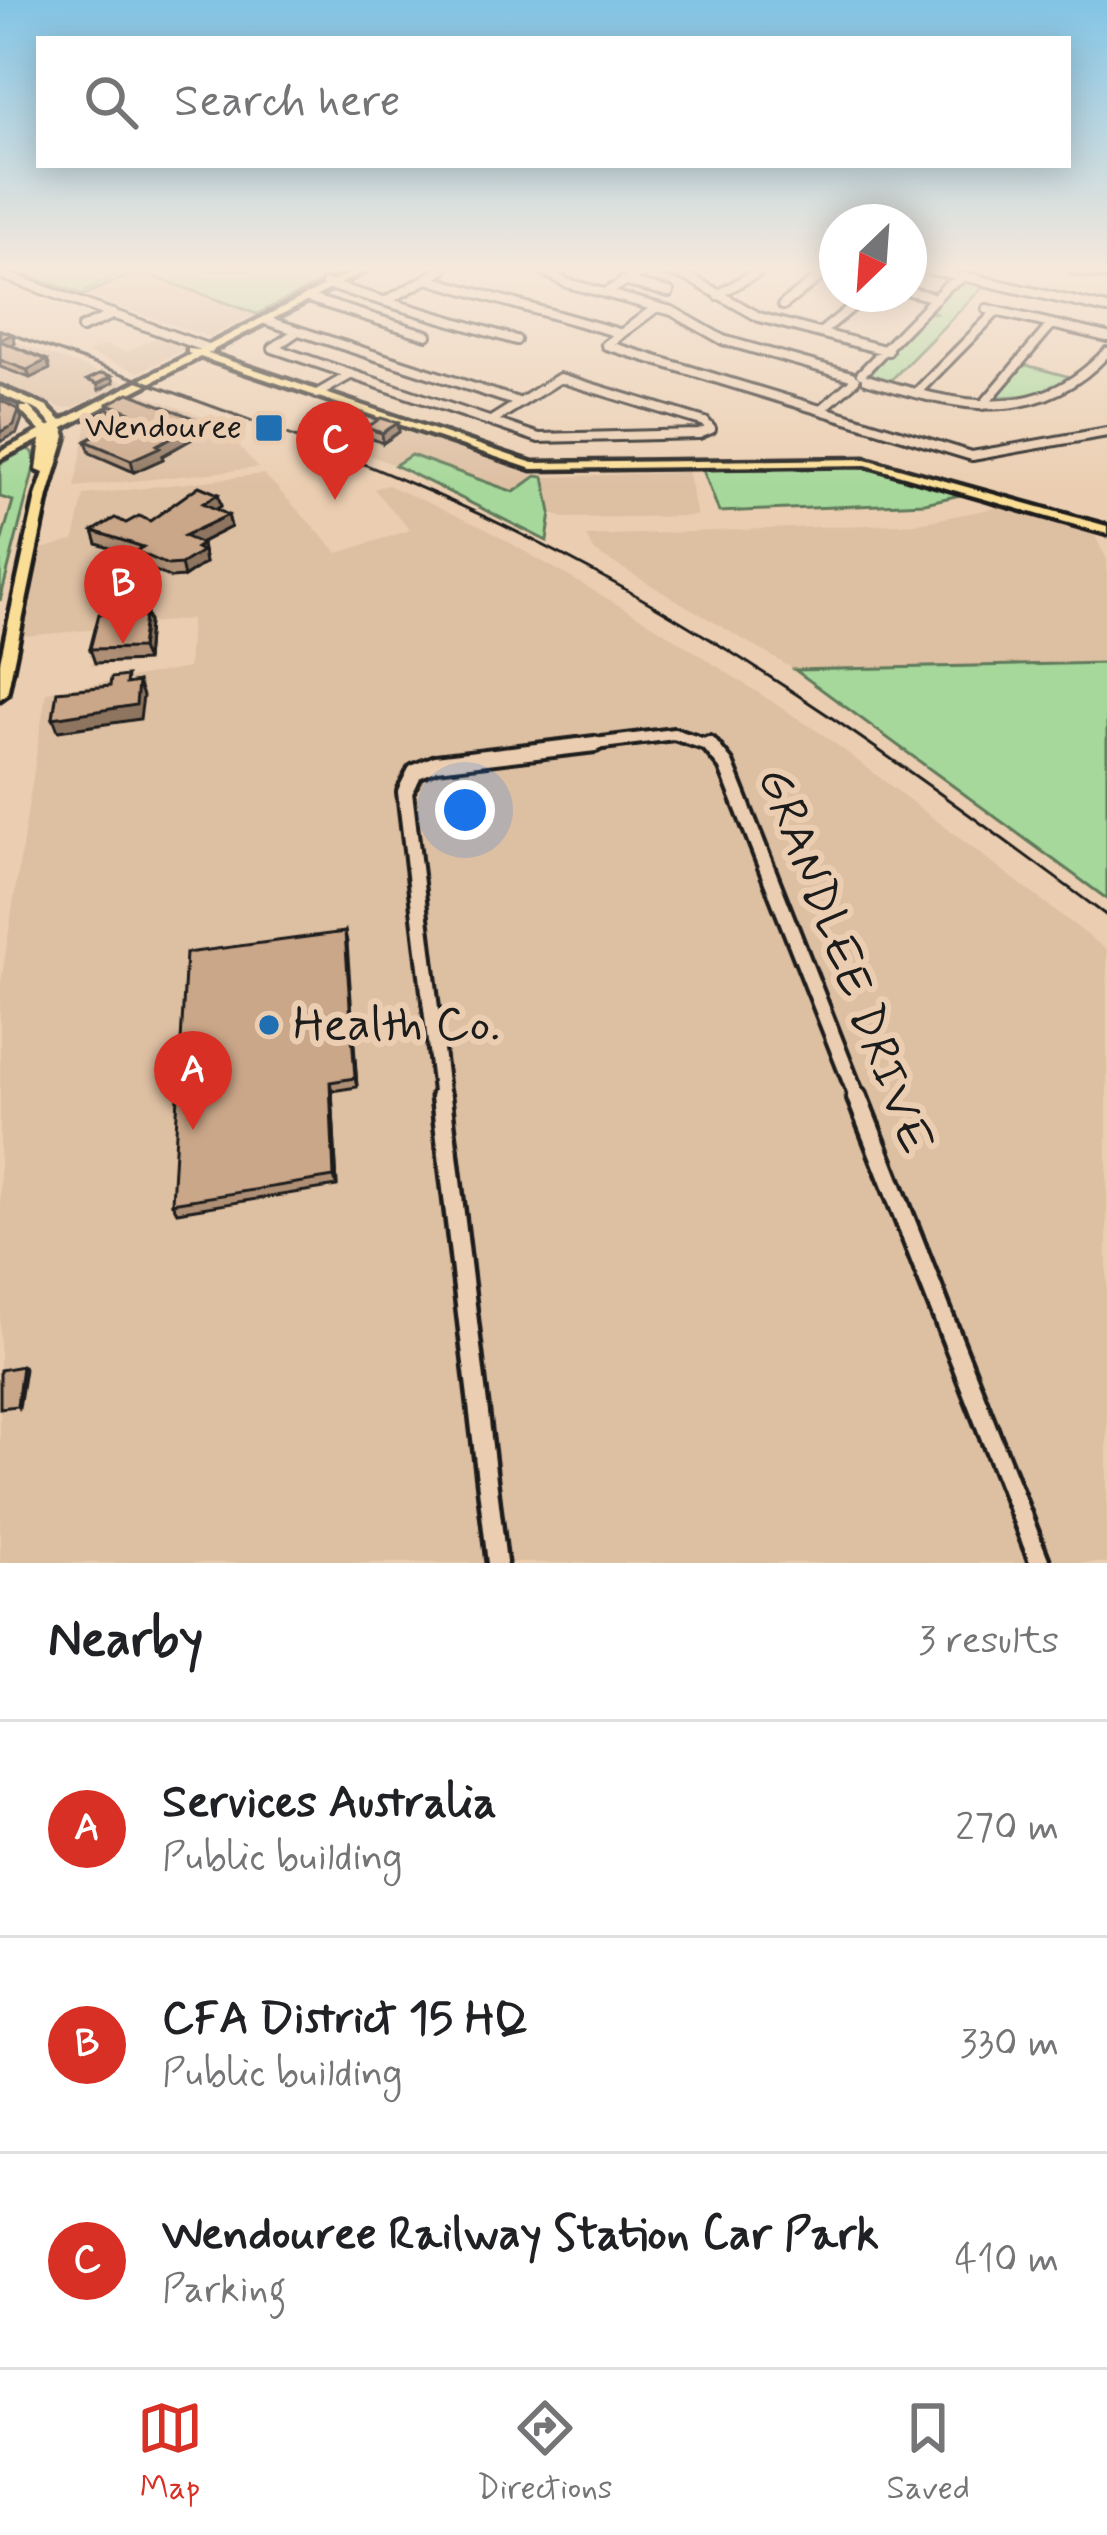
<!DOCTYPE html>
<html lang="en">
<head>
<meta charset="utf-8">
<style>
	:root { --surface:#fff; --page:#f2f2f2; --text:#202124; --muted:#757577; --line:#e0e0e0; --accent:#d93025 }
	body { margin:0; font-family:Mynerve,sans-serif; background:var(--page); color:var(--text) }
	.compass { position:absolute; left:819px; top:204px; width:108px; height:108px; border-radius:50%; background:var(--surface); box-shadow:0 6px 30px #0003; rotate:205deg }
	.you { position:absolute; left:465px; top:810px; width:42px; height:42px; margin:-30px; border:9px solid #fff; border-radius:50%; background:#1a73e8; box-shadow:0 0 0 18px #1a73e833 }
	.badge { display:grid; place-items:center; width:78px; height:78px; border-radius:50%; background:var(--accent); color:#fff; font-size:39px; font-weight:700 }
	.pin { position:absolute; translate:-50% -99px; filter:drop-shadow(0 3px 6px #0008) }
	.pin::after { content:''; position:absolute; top:63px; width:42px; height:36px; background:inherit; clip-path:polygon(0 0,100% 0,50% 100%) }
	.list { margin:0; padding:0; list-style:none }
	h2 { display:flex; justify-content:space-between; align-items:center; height:156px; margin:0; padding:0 48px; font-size:51px }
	h2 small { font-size:39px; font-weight:400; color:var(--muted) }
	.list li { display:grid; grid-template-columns:78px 1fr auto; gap:36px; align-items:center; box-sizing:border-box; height:216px; padding:0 48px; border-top:3px solid var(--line) }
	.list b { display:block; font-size:45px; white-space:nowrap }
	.list p { margin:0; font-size:39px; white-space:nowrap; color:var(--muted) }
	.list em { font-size:39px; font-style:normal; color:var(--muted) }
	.icon { flex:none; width:66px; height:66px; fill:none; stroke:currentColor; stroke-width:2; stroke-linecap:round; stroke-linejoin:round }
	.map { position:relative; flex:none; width:1107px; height:1563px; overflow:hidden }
	.search { position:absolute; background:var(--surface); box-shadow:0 6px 30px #0003; left:36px; right:36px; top:36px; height:132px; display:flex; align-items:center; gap:30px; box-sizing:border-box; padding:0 42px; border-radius:0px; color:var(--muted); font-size:45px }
	.sheet { height:804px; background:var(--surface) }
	nav { display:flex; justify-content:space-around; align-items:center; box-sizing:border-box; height:168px; border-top:3px solid var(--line); background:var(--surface); font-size:33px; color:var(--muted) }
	nav a { display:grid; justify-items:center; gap:6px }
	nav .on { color:var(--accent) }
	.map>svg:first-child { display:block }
	.built { fill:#ddbfa2 }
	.green { fill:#a5d89a; stroke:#607a5b; stroke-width:3 }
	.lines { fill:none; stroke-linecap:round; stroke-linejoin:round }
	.stream { stroke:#5e8f92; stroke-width:3 }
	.minor-far3-casing { stroke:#1c1c1c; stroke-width:14 }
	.minor-far2-casing { stroke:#1c1c1c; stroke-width:18 }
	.minor-far1-casing { stroke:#1c1c1c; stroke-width:22 }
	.minor-casing { stroke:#1c1c1c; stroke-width:27 }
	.major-casing { stroke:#1c1c1c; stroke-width:9 }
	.minor-far3 { stroke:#ebceb1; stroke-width:8 }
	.minor-far2 { stroke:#ebceb1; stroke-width:10 }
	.minor-far1 { stroke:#ebceb1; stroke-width:14 }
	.minor { stroke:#ebceb1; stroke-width:18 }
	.major { fill:#fbde96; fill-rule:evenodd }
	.rail { stroke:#1c1c1c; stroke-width:3 }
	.wall { fill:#af9076; stroke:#1c1c1c; stroke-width:3 }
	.shaded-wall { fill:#8e7560; stroke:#1c1c1c; stroke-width:3 }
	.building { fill:#cba789; stroke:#1c1c1c; stroke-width:3 }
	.poi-dot { fill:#1f6fb2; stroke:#ebceb1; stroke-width:4.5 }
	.labels { text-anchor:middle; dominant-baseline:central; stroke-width:12; stroke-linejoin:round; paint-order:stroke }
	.far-poi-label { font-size:33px; fill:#1c1c1c; stroke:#ebceb1; text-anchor:end }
	.near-street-label { font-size:48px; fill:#1c1c1c; stroke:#ebceb1 }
	.near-poi-label { font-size:48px; fill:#1c1c1c; stroke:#ebceb1; text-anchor:start }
</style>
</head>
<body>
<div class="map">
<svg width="1107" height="1563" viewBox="0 0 1107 1563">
	<rect width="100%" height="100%" fill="#ebceb1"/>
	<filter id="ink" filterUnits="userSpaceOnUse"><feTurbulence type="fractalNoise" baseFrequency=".00833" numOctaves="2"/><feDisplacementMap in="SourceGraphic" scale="24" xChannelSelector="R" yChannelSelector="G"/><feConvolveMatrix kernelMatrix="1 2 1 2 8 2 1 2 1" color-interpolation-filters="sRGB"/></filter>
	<g filter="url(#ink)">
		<!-- built -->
		<path class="built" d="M137 271 228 300 223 303 257 314 210 337 84 295Z
			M0 336 124 382 74 407 62 408 0 383Z
			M159 336 189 347 139 372 88 353 105 345 127 352Z
			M137 392 220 423 258 468 75 487 88 418Z
			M352 412 536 476 515 492 411 455 395 465 315 435Z
			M688 472 697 516 563 518 551 513 544 477Z
			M264 474 338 553 410 530 374 489 388 485 484 528 655 626 825 736 1107 950V1563H0V989L46 692 188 668 191 619 150 623 146 661 91 666 100 629 13 637 31 552 74 540 84 495Z
			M1000 507 1095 536 1107 560V663L795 670 595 552 586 536 919 523Z"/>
		<!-- green -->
		<path class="green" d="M11 270H344L257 314 138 271 84 295Z
			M961 281 985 285 888 383 873 378 872 371 928 312 935 313 931 309Z
			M1021 366 1026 365 1074 378 1032 395 1001 397 998 394Z
			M27 449 33 452 35 464 0 601V546L13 501 0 497V464Z
			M411 455 514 492 536 476 544 477 551 513 547 541 395 465Z
			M868 467 960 495 925 503 719 512 703 470Z
			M1107 663V899L795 670Z"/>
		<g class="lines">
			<!-- stream -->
			<path class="stream" d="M85 291 126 270"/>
			<!-- minor-far3 casing -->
			<g class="minor-far3-casing">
				<path id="minor-far3" d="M543 270 567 283 672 311 723 340 851 376
					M665 270 690 278 759 317 888 351
					M929 270 953 274
					M1074 270 1107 275
					M0 274 210 349
					M962 276 1107 309
					M427 279 619 333
					M623 281 669 292
					M326 284 516 340
					M909 291 936 298
					M605 293 645 270
					M718 295 759 271
					M308 298 427 335
					M386 301 443 270
					M783 305 827 271
					M657 307 606 345 972 456 1107 432
					M987 309 1107 337
					M265 320 518 402
					M82 328 114 314
					M298 331 273 348 539 438 699 434 711 429
					M820 333 868 294
					M861 374 947 286 959 280
					M866 379C954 405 1035 430 1107 352
					M916 393 996 312
					M317 394 350 375
					M983 405 1052 324
					M822 409 855 380
					M491 421 560 378 705 422 711 429"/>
			</g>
			<!-- minor-far2 casing -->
			<g class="minor-far2-casing">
				<path id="minor-far2" d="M571 747 674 734 713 747"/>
			</g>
			<!-- minor-far1 casing -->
			<g class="minor-far1-casing">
				<path id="minor-far1" d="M709 744 726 765 858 1100
					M442 1100 405 792 415 772 436 763 595 744"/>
			</g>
			<!-- minor casing -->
			<g class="minor-casing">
				<path id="minor" d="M441 1097 497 1563
					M857 1097 1040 1563"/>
			</g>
			<!-- major casing -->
			<g class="major-casing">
				<path id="major" d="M356 270H367L207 353 533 463 866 459 1107 526V534L866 465 532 469 200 357 63 428 66 436 48 496 7 694 0 699V662L36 496 44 473 37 470 41 439 0 459V452L40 431 21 411V407H29L48 427 52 425 39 411 0 394V387L47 407 61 421 191 354 188 353V349L199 350Z"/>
			</g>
			<!-- minor-far3 -->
			<use href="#minor-far3" class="minor-far3"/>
			<!-- minor-far2 -->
			<use href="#minor-far2" class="minor-far2"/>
			<!-- minor-far1 -->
			<use href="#minor-far1" class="minor-far1"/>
			<!-- minor -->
			<use href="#minor" class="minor"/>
			<!-- major -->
			<use href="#major" class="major"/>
			<!-- rail -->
			<path class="rail" d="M0 330C178 395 361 454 531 539 737 642 923 779 1107 916"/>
		</g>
		<!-- wall -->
		<path class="wall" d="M0 330 12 334 15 343 10 345 47 360 50 369 30 378 0 367Z
			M108 404 203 433 162 456 163 459 134 472 90 453 86 441 95 436 112 416Z
			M398 423 399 432 383 443 367 437 366 428Z
			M218 494 221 506 216 509 228 515 231 527 200 543 205 557 204 558 205 563 184 577 171 578 140 564 138 557 97 544 93 531 126 523 150 521Z
			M146 609 149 622 146 661 95 663 90 649Z
			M345 932 357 1087 332 1091 337 1186 177 1212 172 1203Z"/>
		<!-- shaded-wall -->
		<path class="shaded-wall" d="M12 334 15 343 2 349 0 340Z
			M47 360 50 369 30 378 27 370Z
			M112 376 114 382 99 390 97 384Z
			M19 410 22 419 17 433 0 442V432Z
			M201 421 203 433 162 456 163 459 134 472 131 460Z
			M398 423 399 432 383 443 382 433Z
			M218 494 221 506 206 516 203 503Z
			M228 515 231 527 187 549 184 536Z
			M202 544 205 563 184 577 181 564Z
			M146 609 149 622 146 661 141 648Z
			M138 682 143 696 140 719 58 731 53 718Z
			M345 932 347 942 357 1087 355 1078Z
			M330 1082 332 1091 337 1186 334 1177Z
			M22 1366 25 1369 19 1408 17 1406Z"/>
		<!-- building -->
		<path class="building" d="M0 330 12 334 0 340Z
			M0 341 47 360 27 370 0 360Z
			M102 373 112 376 97 384 87 380Z
			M129 393 201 421 157 445 160 447 131 460 86 441 95 436 97 422 128 411 108 404Z
			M0 400 19 410 14 425 0 432Z
			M381 418 398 423 382 433 366 428Z
			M199 486 218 494 203 503 228 515 184 536 202 544 196 548 202 551 181 564 168 565 136 551 143 547 93 531 115 518 126 523 139 516 150 521Z
			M146 609 141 648 90 649 99 614Z
			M127 676 126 684 138 682 136 705 53 718 57 691 110 686 111 678Z
			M345 932 355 1078 330 1082 334 1177 172 1203 186 953Z
			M22 1366 17 1406 0 1408V1370Z"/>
	</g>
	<!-- sky -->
	<linearGradient id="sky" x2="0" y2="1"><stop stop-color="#82c4e5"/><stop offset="0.55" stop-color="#f6e9dc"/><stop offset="1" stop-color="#f6e9dc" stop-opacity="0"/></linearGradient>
	<rect width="1107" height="489" fill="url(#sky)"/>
	<!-- markers -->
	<g class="poi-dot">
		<rect x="254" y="413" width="30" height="30" rx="6"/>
		<circle cx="269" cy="1025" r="12"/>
	</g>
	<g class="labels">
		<!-- far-poi labels -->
		<g class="far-poi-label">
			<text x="242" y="428">Wendouree</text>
		</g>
		<!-- near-street labels -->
		<g class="near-street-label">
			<text transform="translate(844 961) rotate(69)">GRANDLEE DRIVE</text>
		</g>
		<!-- near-poi labels -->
		<g class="near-poi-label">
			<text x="293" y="1025">Health Co.</text>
		</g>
	</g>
</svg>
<svg class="compass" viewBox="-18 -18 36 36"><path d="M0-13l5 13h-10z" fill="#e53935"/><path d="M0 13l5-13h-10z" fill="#757577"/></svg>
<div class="you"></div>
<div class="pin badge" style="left:193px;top:1130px">A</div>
<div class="pin badge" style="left:123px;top:644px">B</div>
<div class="pin badge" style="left:335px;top:500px">C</div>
<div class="search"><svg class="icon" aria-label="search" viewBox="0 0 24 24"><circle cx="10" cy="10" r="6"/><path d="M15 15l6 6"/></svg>Search here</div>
</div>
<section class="sheet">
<h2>Nearby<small>3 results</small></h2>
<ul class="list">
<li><span class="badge">A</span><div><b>Services Australia</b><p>Public building</p></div><em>270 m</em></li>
<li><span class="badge">B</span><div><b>CFA District 15 HQ</b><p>Public building</p></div><em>330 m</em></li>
<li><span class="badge">C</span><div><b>Wendouree Railway Station Car Park</b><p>Parking</p></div><em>410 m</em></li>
</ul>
</section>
<nav>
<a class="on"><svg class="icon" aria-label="map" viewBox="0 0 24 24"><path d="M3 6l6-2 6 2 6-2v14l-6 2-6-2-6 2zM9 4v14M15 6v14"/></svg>Map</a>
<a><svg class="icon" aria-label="directions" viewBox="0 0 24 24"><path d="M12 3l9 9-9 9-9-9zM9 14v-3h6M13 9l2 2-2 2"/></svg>Directions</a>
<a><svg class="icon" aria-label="saved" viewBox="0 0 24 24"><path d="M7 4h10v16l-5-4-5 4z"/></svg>Saved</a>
</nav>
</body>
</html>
